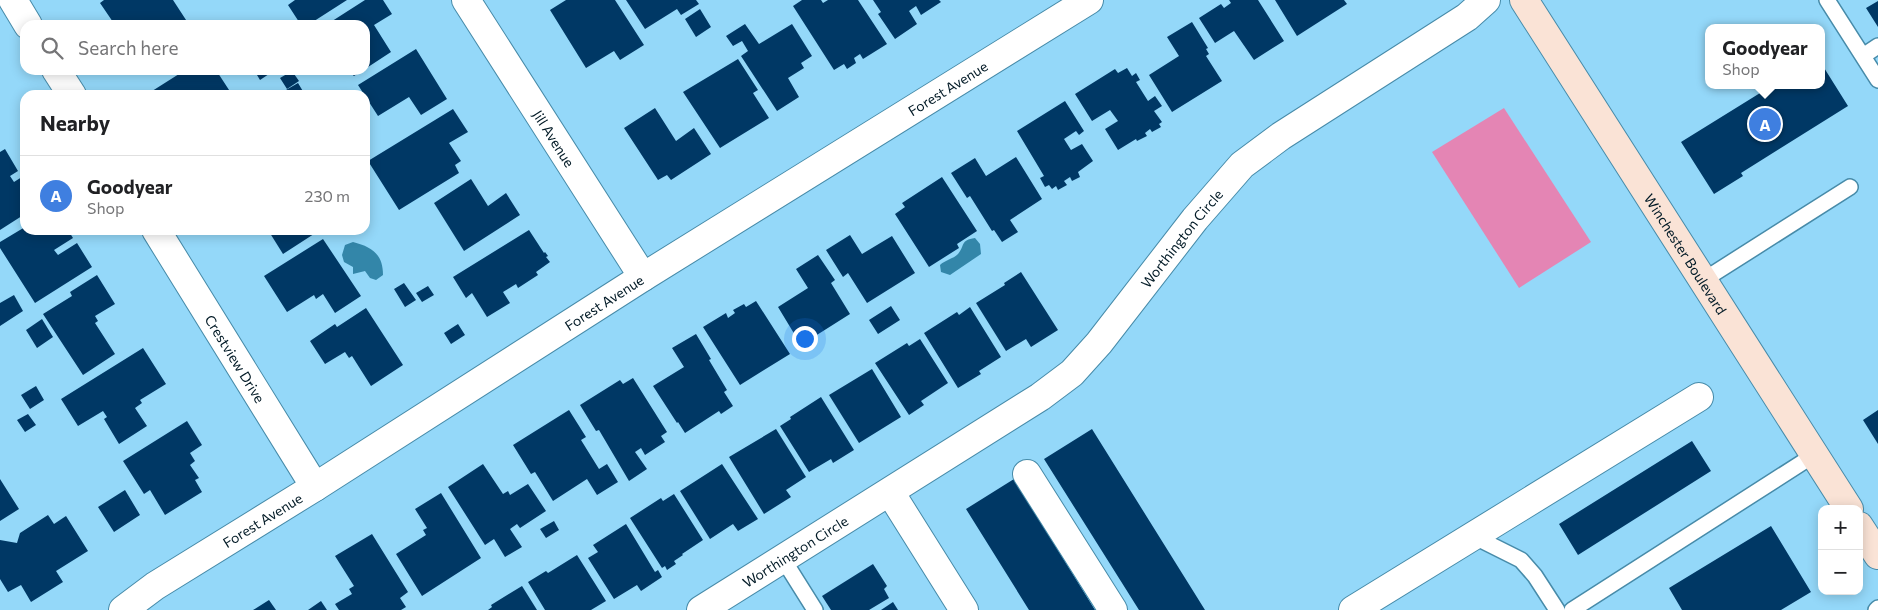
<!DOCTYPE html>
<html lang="en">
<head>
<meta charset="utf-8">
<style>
	:root { --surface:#fff; --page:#f2f2f2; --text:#202124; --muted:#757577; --line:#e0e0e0; --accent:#7c3aed }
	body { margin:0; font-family:Commissioner,sans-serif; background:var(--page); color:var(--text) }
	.controls { position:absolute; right:15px; bottom:15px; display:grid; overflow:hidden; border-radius:10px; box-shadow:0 2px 12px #0003 }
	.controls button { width:45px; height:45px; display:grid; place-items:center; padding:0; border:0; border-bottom:1px solid var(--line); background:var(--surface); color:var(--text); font:25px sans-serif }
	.you { position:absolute; left:804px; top:338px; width:18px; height:18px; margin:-12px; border:4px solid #fff; border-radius:50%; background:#1a73e8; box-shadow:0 0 0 8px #1a73e833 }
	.badge { display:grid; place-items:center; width:32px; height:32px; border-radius:50%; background:var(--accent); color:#fff; font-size:16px; font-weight:700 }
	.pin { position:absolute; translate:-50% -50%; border:2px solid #fff; box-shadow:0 1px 5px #0006 }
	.popup { position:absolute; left:1705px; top:24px; width:120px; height:65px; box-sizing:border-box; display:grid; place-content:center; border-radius:10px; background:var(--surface); filter:drop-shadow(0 1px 4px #0005); font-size:16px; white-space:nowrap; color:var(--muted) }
	.popup b { font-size:19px; color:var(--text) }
	.popup::after { content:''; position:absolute; left:50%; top:100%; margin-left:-10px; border:10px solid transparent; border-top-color:var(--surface) }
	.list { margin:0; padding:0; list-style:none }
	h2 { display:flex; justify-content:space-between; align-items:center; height:65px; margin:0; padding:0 20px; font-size:21px }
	h2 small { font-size:16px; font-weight:400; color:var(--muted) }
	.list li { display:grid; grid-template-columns:32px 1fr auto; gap:15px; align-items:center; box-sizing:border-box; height:80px; padding:0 20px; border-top:1px solid var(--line) }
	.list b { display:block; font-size:19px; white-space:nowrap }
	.list p { margin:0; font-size:16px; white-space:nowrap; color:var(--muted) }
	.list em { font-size:16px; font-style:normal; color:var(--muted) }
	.icon { flex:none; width:28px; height:28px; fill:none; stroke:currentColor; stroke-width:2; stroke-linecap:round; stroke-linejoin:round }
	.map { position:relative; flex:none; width:1878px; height:610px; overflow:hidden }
	.search { position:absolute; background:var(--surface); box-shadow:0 2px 12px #0003; left:20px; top:20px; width:350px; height:55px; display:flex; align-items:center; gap:12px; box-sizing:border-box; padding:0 18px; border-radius:15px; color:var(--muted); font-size:19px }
	.panel { position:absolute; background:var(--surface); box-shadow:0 2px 12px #0003; left:20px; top:90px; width:350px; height:145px; border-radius:15px }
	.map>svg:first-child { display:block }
	.green { fill:#e485b4 }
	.water { fill:#3386a9 }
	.building { fill:#003865 }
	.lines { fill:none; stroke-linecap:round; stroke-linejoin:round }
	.lane-casing { stroke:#478ba9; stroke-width:18 }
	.street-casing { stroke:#478ba9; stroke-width:30 }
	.secondary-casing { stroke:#478ba9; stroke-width:30 }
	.lane { stroke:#fff; stroke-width:15 }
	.street { stroke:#fff; stroke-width:28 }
	.secondary { stroke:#fae3d6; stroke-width:28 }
	.labels { text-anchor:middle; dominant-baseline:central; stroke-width:5; stroke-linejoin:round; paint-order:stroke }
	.street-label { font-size:14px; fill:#001925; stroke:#def1fb }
</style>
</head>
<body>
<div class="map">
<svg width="1878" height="610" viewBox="0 0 1878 610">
	<rect width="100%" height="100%" fill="#94d8f9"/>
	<!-- green -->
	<path class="green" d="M1504 108 1591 242 1519 288 1432 152Z"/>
	<!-- water -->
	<path class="water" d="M975 238 980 244 981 254 950 275 941 272 940 265C945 260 953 259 958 254 965 246 960 240 975 238Z
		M353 242C372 247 383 254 383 275L376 280 370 278 365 271 353 274V267L344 262 342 255 345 245Z"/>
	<!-- building -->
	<path class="building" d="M104 0H173L188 23 186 25H115L100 3Z
		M295 0H347L308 25H301L288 5Z
		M365 0H383L392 14 374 25 391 52 365 69V25H326Z
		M566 0H615L644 45 620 60 614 51 586 68 550 10Z
		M626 0H696L699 4 681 15 677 9 645 29Z
		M802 0H821L823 3 828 0H858L887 44 863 59 860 54 854 58 856 63 847 69 844 64 834 70 793 6Z
		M873 0H939L941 2 921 15 916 6 909 11 917 24 895 39 878 14 881 12Z
		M1229 0H1258L1284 41 1254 60 1234 31 1215 43 1199 18 1221 4 1224 8 1231 3Z
		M1275 0H1344L1347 4 1297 36Z
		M1878 1V27L1866 8Z
		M700 9 711 27 696 37 685 19Z
		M1192 22 1208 48 1206 49 1209 54 1206 56 1222 81 1172 112 1149 75 1179 56 1167 37Z
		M745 24 759 44 792 24 812 56 801 63 804 68 788 78 799 97 777 111 741 56 748 51 742 41 733 46 726 36Z
		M416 49 447 99 421 115 409 97 378 116 358 85Z
		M738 59 758 90 753 93 769 118 720 148 683 92Z
		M1821 63 1848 106 1741 173 1743 176 1714 194 1681 142 1773 85H1821Z
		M1127 68 1132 76 1136 73 1140 80 1136 82 1148 101 1155 96 1162 106 1154 111 1162 122 1159 124 1161 127 1152 132 1150 129 1145 133 1147 136 1137 141 1136 139 1118 150 1105 129 1118 121 1110 110 1092 121 1075 94 1115 69 1118 73Z
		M178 70H216L231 93 228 95H150L149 93 179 74 177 71Z
		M254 70H271L272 72 260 80Z
		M347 70H363L354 76Z
		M292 71 299 81 287 89 280 78Z
		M298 83 304 93 300 95H289L286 90Z
		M1065 101 1084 131 1079 135 1076 131 1064 139 1071 150 1082 144 1093 161 1078 172 1080 177 1072 181 1070 177 1064 181 1067 185 1058 190 1056 186 1052 189 1049 185 1045 187 1040 178 1044 176 1017 131Z
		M655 108 676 141 694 128 711 154 671 180 667 175 658 180 624 128Z
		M453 109 468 132 449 143 461 161 455 165 459 173 399 210 368 161Z
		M5 149 18 171 10 176 14 182 25 175V214L0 230V152Z
		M1016 157 1042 199 1010 220 1018 232 1002 242 994 230 992 231 970 196 967 198 951 173 975 158 986 176Z
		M942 177 977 231 957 244 959 248 929 267 895 214 905 207 902 203Z
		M471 179 488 206 506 193 520 215 464 251 434 203Z
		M25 227V230H68L73 238 54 250 58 255 77 243 92 267 35 303 0 248V242Z
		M268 230H315L317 232 283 254Z
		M529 230 544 253 545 252 548 256 546 257 550 262 536 272 538 275 518 288 516 284 503 292 510 303 487 317 472 293 466 298 453 277Z
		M850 235 862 254 892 236 915 273 867 303 848 273 843 277 826 250Z
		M323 239 361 296 335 313 323 294 316 299 314 295 287 312 264 276Z
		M818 255 835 280 831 283 850 314 801 345 778 307 808 288 796 269Z
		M1021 272 1058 330 1031 347 1026 339 1006 351 976 303 1005 285 1004 283Z
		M97 275 115 304 95 316 98 321 95 323 115 354 83 375 43 314 72 296 70 292Z
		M404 283 416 300 405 307 394 289Z
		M428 286 434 295 422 302 416 293Z
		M14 295 23 311 0 326V303Z
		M756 301 790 354 740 385 703 327 726 313 728 318 735 313 733 310 744 304 746 307Z
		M891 306 900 320 878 334 869 320Z
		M970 307 1001 357 979 371 981 374 958 388 924 333 957 312 959 315Z
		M366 308 403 365 371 386 352 356 349 358 345 352 325 364 310 341 335 324 337 327Z
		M42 319 53 337 37 348 26 330Z
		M458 324 465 335 451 344 444 333Z
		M696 334 711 359 709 360 727 390 724 392 733 406 721 414 719 411 685 433 678 422 677 423 653 386 684 367 672 348Z
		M920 339 948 383 921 401 924 405 909 415 875 363 907 343 909 346Z
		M143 348 166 384 140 400 142 403 135 408 147 426 119 444 104 419 107 417 103 411 78 426 61 399Z
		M872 369 901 417 859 443 829 395Z
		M633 378 667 432 661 436 665 442 645 455 641 448 635 452 647 469 629 481 599 430 596 431 580 405 620 380 623 384Z
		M36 386 44 400 30 409 21 395Z
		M821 397 854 450 833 463 831 459 809 472 780 426 791 419 790 417Z
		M569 410 586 437 581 440 599 469 607 464 618 482 597 495 587 479 553 501 535 472 531 474 513 445Z
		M1878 410V444L1863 420Z
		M28 414 36 425 25 432 17 420Z
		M187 421 202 445 190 453 195 461 190 465 199 478 195 480 202 492 165 515 150 490 144 494 123 461Z
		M776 429 806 477 786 490 791 497 764 514 729 457Z
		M1092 429 1205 610H1139L1044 459Z
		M1692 441 1711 471 1578 555 1559 524Z
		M483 464 503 494 508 491 510 495 528 484 546 511 520 528 517 524 510 529 522 547 505 557 494 539 485 545 448 487Z
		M722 464 758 519 738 531 733 524 710 539 680 491Z
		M0 479 19 509 0 521Z
		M1014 479 1095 610H1029L966 509Z
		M125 490 140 515 114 532 98 507Z
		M441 493 481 558 422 596 396 554 426 535 423 530 427 528 415 509Z
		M674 494 703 540 682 554 683 555 674 561 676 564 667 570 665 566 662 568 630 518 661 498 663 501Z
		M48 515 54 524 66 516 88 551 56 571 63 582 31 602 21 585 8 592 0 579V540L17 543 20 533Z
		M554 521 559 530 546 538 540 529Z
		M626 524 655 572 658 570 662 577 641 591 637 585 614 599 588 558 598 552 593 545Z
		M1771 526 1811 592 1781 610H1682L1669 588Z
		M372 534 408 592 400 598 406 607 401 610H339L335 604 352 594 349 589 354 586 335 556Z
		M577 555 606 601 591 610H545L528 582 546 571 548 573Z
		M873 564 887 586 884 589 889 598 869 610H831L822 596Z
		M522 586 537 610H488L492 607 491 605Z
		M269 600 276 610H253Z
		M321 601 327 610H308Z
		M893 602 898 610H881Z"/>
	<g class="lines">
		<!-- lane casing -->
		<g class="lane-casing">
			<path id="lane" d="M1827 0 1878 80
				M1863 56 1878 46
				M1702 281 1850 187
				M1473 536 1521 560 1535 576 1557 610
				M783 559 815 610
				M1572 610 1814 455
				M1876 610 1878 608"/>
		</g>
		<!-- street casing -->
		<g class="street-casing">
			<g id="street">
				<path d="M13 0 28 25"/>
				<path id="s1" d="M466 0 643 277"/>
				<path d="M56 70 72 95"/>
				<path id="s2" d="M156 230 315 487"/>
				<path d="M1027 474 1113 610"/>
				<path d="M890 492 964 610"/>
				<path id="s3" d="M123 610 155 586 315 487 643 277 1089 0"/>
				<path id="s4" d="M701 610 1040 397 1072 373 1099 343 1195 219 1242 165 1281 136 1467 17 1486 0"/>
				<path d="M1353 610 1699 397"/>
			</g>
		</g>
		<!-- secondary casing -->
		<g class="secondary-casing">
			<g id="secondary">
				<path id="s5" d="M1524 0 1849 509"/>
				<path d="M1859 526 1878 555"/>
			</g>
		</g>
		<!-- lane -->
		<use href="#lane" class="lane"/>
		<!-- street -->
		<use href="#street" class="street"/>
		<!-- secondary -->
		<use href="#secondary" class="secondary"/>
	</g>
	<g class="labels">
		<!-- street labels -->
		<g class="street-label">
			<text stroke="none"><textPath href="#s3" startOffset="976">Forest Avenue</textPath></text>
			<text stroke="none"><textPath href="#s1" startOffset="164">Jill Avenue</textPath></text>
			<text stroke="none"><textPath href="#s4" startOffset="614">Worthington Circle</textPath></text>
			<text stroke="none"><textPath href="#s5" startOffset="301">Winchester Boulevard</textPath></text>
			<text stroke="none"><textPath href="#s3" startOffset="571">Forest Avenue</textPath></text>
			<text stroke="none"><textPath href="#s2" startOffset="151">Crestview Drive</textPath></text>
			<text stroke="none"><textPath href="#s3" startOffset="166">Forest Avenue</textPath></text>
			<text stroke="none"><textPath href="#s4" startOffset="111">Worthington Circle</textPath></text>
		</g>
	</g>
</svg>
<div class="controls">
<button>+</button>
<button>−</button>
</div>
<div class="you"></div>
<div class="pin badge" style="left:1765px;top:124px;background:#3f7fe0">A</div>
<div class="popup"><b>Goodyear</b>Shop</div>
<div class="search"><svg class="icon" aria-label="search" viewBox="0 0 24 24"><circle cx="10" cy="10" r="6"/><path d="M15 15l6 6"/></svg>Search here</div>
<section class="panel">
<h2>Nearby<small></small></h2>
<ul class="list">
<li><span class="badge" style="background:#3f7fe0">A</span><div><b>Goodyear</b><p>Shop</p></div><em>230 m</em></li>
</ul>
</section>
</div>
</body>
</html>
